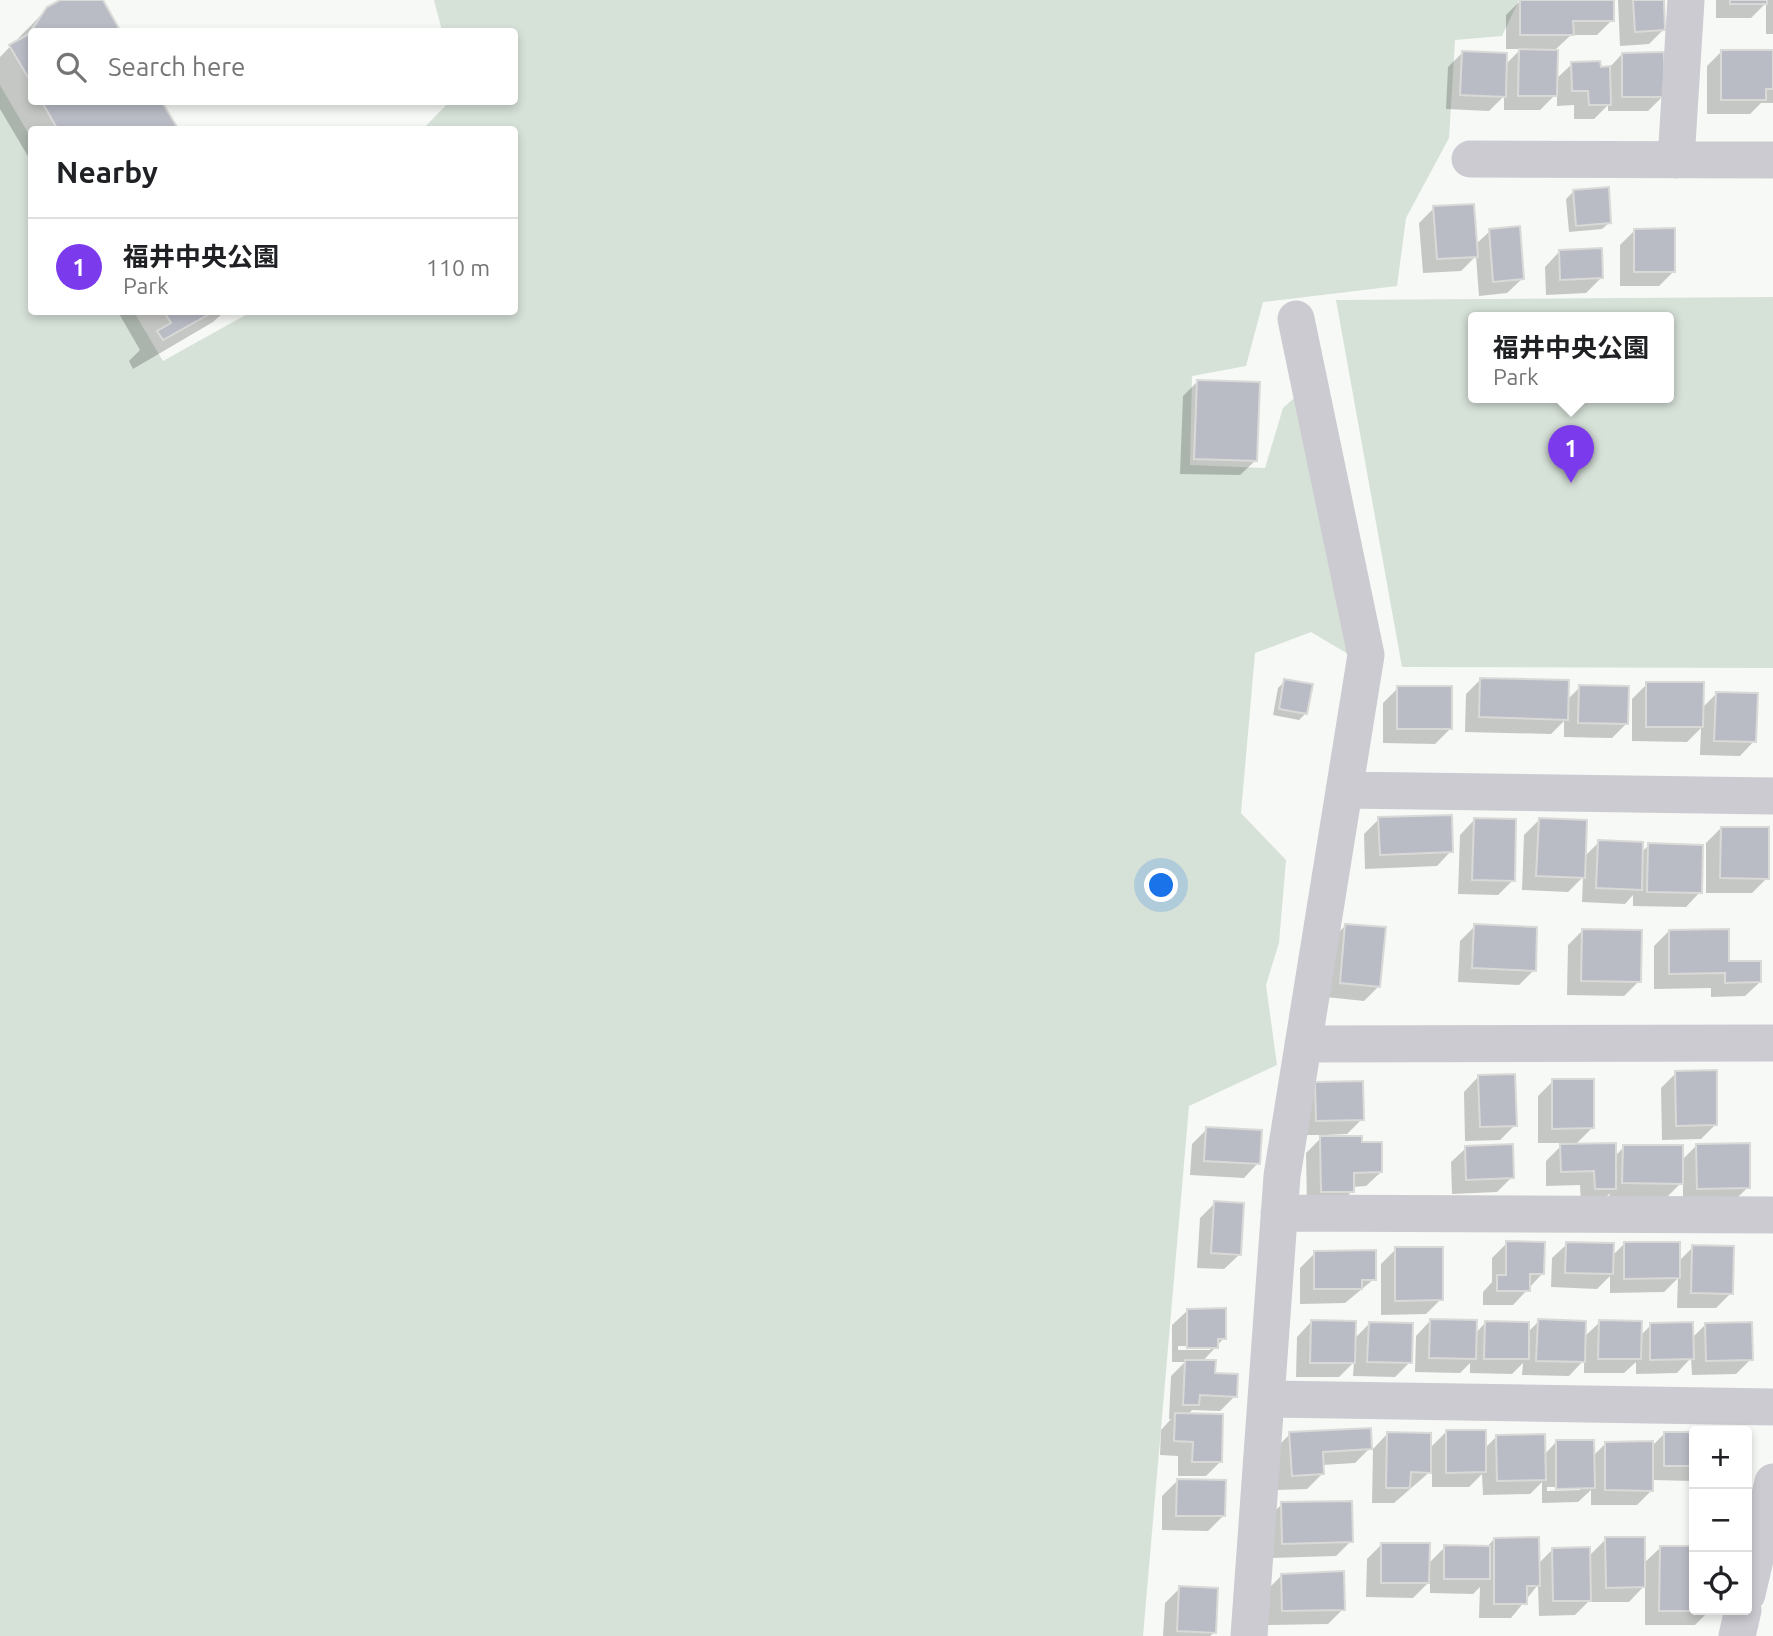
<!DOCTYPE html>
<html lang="en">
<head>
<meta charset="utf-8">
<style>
	:root { --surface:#fff; --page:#f2f2f2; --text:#202124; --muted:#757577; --line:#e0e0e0; --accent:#7c3aed }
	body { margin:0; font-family:Ubuntu,"Noto Sans JP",sans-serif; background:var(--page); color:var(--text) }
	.controls { position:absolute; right:21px; bottom:21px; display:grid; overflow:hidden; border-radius:7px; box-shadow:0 4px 10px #0003 }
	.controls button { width:63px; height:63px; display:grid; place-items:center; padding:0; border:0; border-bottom:2px solid var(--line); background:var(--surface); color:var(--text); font:35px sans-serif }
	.you { position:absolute; left:1162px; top:886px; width:24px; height:24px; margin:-18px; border:5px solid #fff; border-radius:50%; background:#1a73e8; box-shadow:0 0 0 10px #1a73e833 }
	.badge { display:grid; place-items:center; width:46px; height:46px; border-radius:50%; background:var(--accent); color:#fff; font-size:23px; font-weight:700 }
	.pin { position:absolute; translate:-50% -58px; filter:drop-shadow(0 2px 4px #0008) }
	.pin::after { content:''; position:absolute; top:37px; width:24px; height:21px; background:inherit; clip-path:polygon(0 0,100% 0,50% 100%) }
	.popup { position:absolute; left:1468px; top:312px; width:206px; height:91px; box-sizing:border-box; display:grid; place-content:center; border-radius:7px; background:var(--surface); filter:drop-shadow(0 2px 5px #0005); font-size:23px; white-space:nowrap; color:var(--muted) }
	.popup b { font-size:26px; color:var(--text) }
	.popup::after { content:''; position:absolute; left:50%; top:100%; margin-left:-14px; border:14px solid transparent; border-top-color:var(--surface) }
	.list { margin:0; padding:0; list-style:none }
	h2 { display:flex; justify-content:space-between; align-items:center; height:91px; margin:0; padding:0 28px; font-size:30px }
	h2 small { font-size:23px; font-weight:400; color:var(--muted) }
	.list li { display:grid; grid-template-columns:46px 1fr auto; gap:21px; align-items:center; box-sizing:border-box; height:98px; padding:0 28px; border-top:2px solid var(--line) }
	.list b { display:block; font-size:26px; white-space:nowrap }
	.list p { margin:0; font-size:23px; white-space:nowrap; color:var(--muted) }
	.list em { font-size:23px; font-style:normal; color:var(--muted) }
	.icon { flex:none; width:38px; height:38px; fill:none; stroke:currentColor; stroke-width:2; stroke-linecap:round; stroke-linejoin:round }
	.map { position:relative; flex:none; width:1773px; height:1636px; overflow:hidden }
	.search { position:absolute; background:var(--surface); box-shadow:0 4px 10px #0003; left:28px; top:28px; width:490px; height:77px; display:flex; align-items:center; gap:18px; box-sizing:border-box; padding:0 24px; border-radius:7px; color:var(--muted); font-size:26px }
	.panel { position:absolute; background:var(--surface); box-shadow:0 4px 10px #0003; left:28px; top:126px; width:490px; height:189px; border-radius:7px }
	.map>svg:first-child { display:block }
	.green { fill:#d6e1d8; fill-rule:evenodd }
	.shadow { fill:#0003; fill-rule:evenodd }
	.building { fill:#b9bbc5; stroke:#d9dad8; stroke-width:2 }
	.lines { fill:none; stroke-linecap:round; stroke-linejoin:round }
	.minor { stroke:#cbcbd1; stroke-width:37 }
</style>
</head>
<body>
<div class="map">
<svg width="1773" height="1636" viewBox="0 0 1773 1636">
	<rect width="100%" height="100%" fill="#f7f9f6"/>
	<!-- green -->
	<path class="green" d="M434 0H1519L1502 36 1455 40 1449 138 1406 218 1397 286 1263 302 1246 366 1192 376 1190 465 1265 468 1283 408 1304 389 1353 657 1311 632 1255 653 1241 813 1286 860 1279 943 1266 985 1277 1065 1189 1106 1143 1636H0V85L31 138 32 312H134L163 361 251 312H514V130L423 129 449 102H514V32L442 31Z
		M1773 297V668L1402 667 1336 300ZM1473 317H1669V397H1473Z"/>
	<!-- shadow -->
	<path class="shadow" d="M65 0H101L32 32V102H160L177 130H32V163L0 109V57L48 8Z
		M1521 0H1612V20L1597 35H1571L1556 49 1555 80 1572 64 1609 68 1622 54 1663 96 1648 111H1608V105L1594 119H1574V105L1557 106V93L1540 110H1504V96L1489 111 1446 109 1448 67 1463 52 1505 65 1521 49H1506V15Z
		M1618 0H1662L1664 29 1649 44 1620 46Z
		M1716 0H1773V34H1766V3L1751 18H1716Z
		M1722 51 1773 52V103H1761L1750 114H1707V66Z
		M1573 192 1609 223 1602 229 1569 232 1566 199Z
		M1434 208 1475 245 1490 231 1522 279 1507 293 1479 296 1476 256 1461 271 1423 273 1419 223Z
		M1635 230 1674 271 1659 286H1620V245Z
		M1559 252 1601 278 1586 293 1546 295 1545 267Z
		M118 312H224L213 322 133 369 129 361 140 350Z
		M1198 381 1255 461 1240 475 1180 474 1183 396Z
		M1481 679 1567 700 1580 687 1627 723 1612 738 1564 737V721L1551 734 1465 732 1466 694Z
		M1285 681 1306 713 1299 720 1273 715 1278 688Z
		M1647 684 1702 708 1716 694 1754 741 1740 756 1700 755 1701 728 1687 742 1632 741V699Z
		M1398 688 1450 729 1435 744 1383 743V703Z
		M1379 819 1451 851 1437 866 1365 869 1364 834Z
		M1474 820 1513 880 1498 895 1458 894 1460 835Z
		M1539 820 1584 857 1599 842 1641 853 1649 845 1700 892 1686 907 1633 906V895L1625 904 1582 902 1583 877 1568 892 1522 890 1524 835Z
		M1721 828 1767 878 1752 893H1706V843Z
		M1346 925 1379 986 1364 1001 1326 997 1331 940Z
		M1475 926 1534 970 1519 985 1458 982 1460 941Z
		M1583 930 1639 981 1624 996 1567 995 1568 945Z
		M1669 931 1728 963 1760 982 1745 996 1711 997V988L1654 989V946Z
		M1676 1073 1716 1124 1701 1139 1662 1140 1661 1088Z
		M1478 1077 1515 1125 1500 1140 1465 1141 1464 1092Z
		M1553 1081 1592 1128 1574 1146 1614 1157 1624 1147 1681 1161 1697 1145 1748 1187 1733 1202 1683 1203V1181L1666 1198 1609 1197 1610 1193 1600 1203H1581L1580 1185 1546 1186V1161L1564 1143H1538V1096Z
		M1316 1083 1362 1119 1347 1134 1325 1135V1138L1360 1144 1381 1172 1366 1186 1352 1187V1191L1338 1206H1307L1306 1153 1324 1135H1302L1301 1098Z
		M1207 1129 1258 1163 1244 1178 1190 1175 1192 1144Z
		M1466 1148 1512 1177 1497 1192 1452 1194 1451 1162Z
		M1215 1203 1239 1255 1224 1269 1197 1268 1200 1218Z
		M1507 1243 1543 1273 1513 1305H1483V1292L1492 1282V1258Z
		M1567 1244 1612 1256 1624 1244 1678 1262 1693 1247 1731 1293 1716 1308H1677L1678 1278 1664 1292 1610 1293V1276L1597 1289 1551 1287 1552 1258Z
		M1396 1249 1441 1299 1426 1314 1381 1315V1264Z
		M1315 1253 1374 1279 1345 1303 1300 1304V1268Z
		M1187 1311 1224 1338 1202 1362 1235 1396 1220 1411 1192 1410 1187 1415 1221 1461 1206 1476H1178V1456L1160 1455 1161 1430 1171 1419H1169L1171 1376 1185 1362H1172V1325ZM1178 1346H1213L1210 1350H1178Z
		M1430 1321 1475 1334 1485 1323 1527 1333 1539 1321 1584 1337 1600 1322 1640 1336 1651 1325 1692 1338 1706 1324 1751 1359 1736 1374 1692 1375 1691 1358 1677 1373 1636 1374V1362L1624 1373H1584V1360L1569 1376 1522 1375 1523 1363 1512 1374 1470 1373V1363L1460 1373 1415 1372 1416 1336Z
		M1311 1322 1354 1339 1369 1324 1410 1362 1395 1377 1353 1376 1354 1362 1339 1377H1296L1297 1337Z
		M1446 1432 1484 1449 1497 1436 1544 1455 1556 1442 1593 1456 1606 1443 1652 1446 1664 1434H1694V1481L1652 1480V1490L1637 1505H1591V1490L1578 1502 1542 1503V1482L1530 1494 1483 1495 1482 1474 1469 1487H1432V1470L1394 1503H1372L1373 1449 1387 1434 1429 1449ZM1547 1487H1580V1490L1547 1491Z
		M1290 1434 1370 1448 1355 1463 1322 1465V1474L1307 1489 1277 1490 1275 1449Z
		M1177 1481 1223 1516 1208 1531 1162 1530V1496Z
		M1282 1504 1351 1541 1336 1556 1268 1558 1267 1519Z
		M1494 1539 1538 1564 1553 1549 1588 1557 1606 1539 1643 1564 1661 1547 1694 1548V1610H1710L1695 1625H1645V1585L1629 1602H1592V1598L1575 1615 1539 1616 1538 1585 1511 1618H1479L1480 1587 1473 1594 1430 1593V1581L1413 1598 1366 1597 1367 1559 1382 1544 1428 1564 1445 1547 1486 1548Z
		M1282 1575 1343 1609 1328 1624 1268 1625 1267 1590Z
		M1180 1588 1214 1633 1210 1636H1163L1165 1603Z"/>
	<!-- building -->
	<path class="building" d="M60 0H103L121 32H32V84L9 45 29 34 47 7Z
		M1520 0H1614V21H1573L1574 35H1520Z
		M1633 0H1664L1665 30 1635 32Z
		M1730 0H1767V4H1730Z
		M1519 49 1558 50 1557 96H1518Z
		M1721 50H1773V89H1766V100H1721Z
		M1462 51 1507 53 1506 97 1460 95Z
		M1664 52 1665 97H1622V53Z
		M1600 61 1601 67 1610 66 1611 105H1589L1588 91H1572L1571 62Z
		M42 102H162L179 130H58Z
		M1609 187 1611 223 1576 226 1573 190Z
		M1474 204 1478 257 1437 259 1433 206Z
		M1520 226 1524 279 1493 282 1489 229Z
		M1675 228V272H1634V229Z
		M1602 248 1603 278 1560 280 1559 250Z
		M164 312H213L163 340 157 331 171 323Z
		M1197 380 1260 382 1257 461 1194 459Z
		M1480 678 1569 680 1568 720 1479 717Z
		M1284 679 1313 684 1307 714 1279 709Z
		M1646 682H1704L1703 727H1646Z
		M1579 685 1629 686 1628 724 1578 723Z
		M1397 686H1452V729H1397Z
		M1716 692 1758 693 1756 742 1714 741Z
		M1452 815 1453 852 1380 855 1378 817Z
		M1474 818 1516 819 1515 881 1472 880Z
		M1539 818 1587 820 1585 878 1536 876Z
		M1721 827H1769V879L1720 878Z
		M1598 840 1643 842 1642 890 1596 888Z
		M1648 843 1703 845 1702 893 1647 892Z
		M1345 924 1386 927 1380 987 1340 983Z
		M1474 924 1537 927 1536 971 1472 968Z
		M1582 929 1642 930 1641 982 1581 981Z
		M1729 929V961H1761V982L1725 983V973L1669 974V930Z
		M1717 1070V1125L1676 1126 1675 1071Z
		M1515 1074 1517 1126 1480 1127 1478 1075Z
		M1552 1079H1594V1128L1552 1129Z
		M1363 1081 1364 1120 1316 1121 1315 1082Z
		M1206 1127 1262 1130 1260 1164 1204 1161Z
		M1320 1136H1362V1142H1382V1172L1354 1173V1192H1321Z
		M1616 1143V1189H1595L1594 1171 1561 1172 1560 1144Z
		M1750 1143V1188L1697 1189 1696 1144Z
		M1513 1144 1514 1178 1466 1180 1465 1146Z
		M1623 1145H1683V1184L1622 1183Z
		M1214 1201 1244 1203 1241 1255 1211 1253Z
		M1506 1241 1545 1242 1544 1274H1530V1291H1497V1275H1506Z
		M1566 1242 1614 1243 1613 1274 1565 1273Z
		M1624 1242H1680V1278L1624 1279Z
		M1692 1245 1734 1246 1733 1294 1691 1293Z
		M1395 1247H1443V1300L1395 1301Z
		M1376 1250V1280H1362V1289H1314V1251Z
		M1226 1308V1339H1218V1348H1187V1309Z
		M1430 1319 1477 1320 1476 1359 1429 1358Z
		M1538 1319 1586 1321 1585 1362 1536 1361Z
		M1311 1320 1356 1321 1355 1363H1310Z
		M1599 1320 1642 1321 1641 1359H1598Z
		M1485 1321 1529 1322V1359H1484Z
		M1369 1322 1413 1323 1412 1363 1367 1362Z
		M1693 1322 1694 1359 1650 1360V1323Z
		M1752 1322 1753 1360 1706 1361 1705 1323Z
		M1185 1360H1216L1215 1373 1238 1374 1237 1397 1200 1395 1199 1405H1183Z
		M1175 1413 1223 1414 1222 1462H1192L1193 1442 1174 1441Z
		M1371 1428 1372 1449 1323 1452 1324 1474 1292 1476 1289 1432Z
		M1446 1430H1486V1472L1446 1473Z
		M1387 1432 1431 1433V1473L1411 1472 1410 1488H1386Z
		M1664 1432H1694V1466H1664Z
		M1545 1434 1546 1480 1497 1481 1496 1435Z
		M1556 1440H1594L1595 1488 1556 1489Z
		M1653 1441V1491L1605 1490V1442Z
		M1177 1479 1226 1480 1225 1516H1176Z
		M1352 1501 1353 1542 1282 1544 1281 1502Z
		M1539 1537 1540 1586H1527V1604H1494V1538Z
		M1605 1537H1645V1587L1606 1588Z
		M1381 1543H1430L1429 1583H1381Z
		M1444 1545 1490 1546V1579H1444Z
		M1660 1546H1694V1610L1712 1611H1659Z
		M1590 1547 1591 1601H1553L1552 1548Z
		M1344 1571 1345 1610 1282 1611 1281 1574Z
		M1179 1586 1218 1588 1216 1633 1177 1631Z"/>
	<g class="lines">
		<!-- minor -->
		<path class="minor" d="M1470 159 1773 160
			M1676 160 1686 0
			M1344 790 1773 796
			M1303 1044 1773 1043
			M1279 1213 1773 1215
			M1266 1399 1773 1407
			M1747 1594 1773 1482
			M1249 1636 1282 1176 1366 655 1296 319
			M1737 1636 1743 1610"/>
	</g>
</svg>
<div class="controls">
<button>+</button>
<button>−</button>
<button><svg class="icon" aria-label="locate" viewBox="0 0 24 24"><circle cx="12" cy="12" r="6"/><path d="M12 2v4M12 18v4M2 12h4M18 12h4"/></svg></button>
</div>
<div class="you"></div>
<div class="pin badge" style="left:1571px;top:483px">1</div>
<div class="popup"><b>福井中央公園</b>Park</div>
<div class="search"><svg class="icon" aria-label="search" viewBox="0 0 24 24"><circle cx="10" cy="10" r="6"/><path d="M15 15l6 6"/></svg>Search here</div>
<section class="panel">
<h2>Nearby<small></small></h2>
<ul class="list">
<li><span class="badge">1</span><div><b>福井中央公園</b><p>Park</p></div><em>110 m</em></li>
</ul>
</section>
</div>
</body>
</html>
